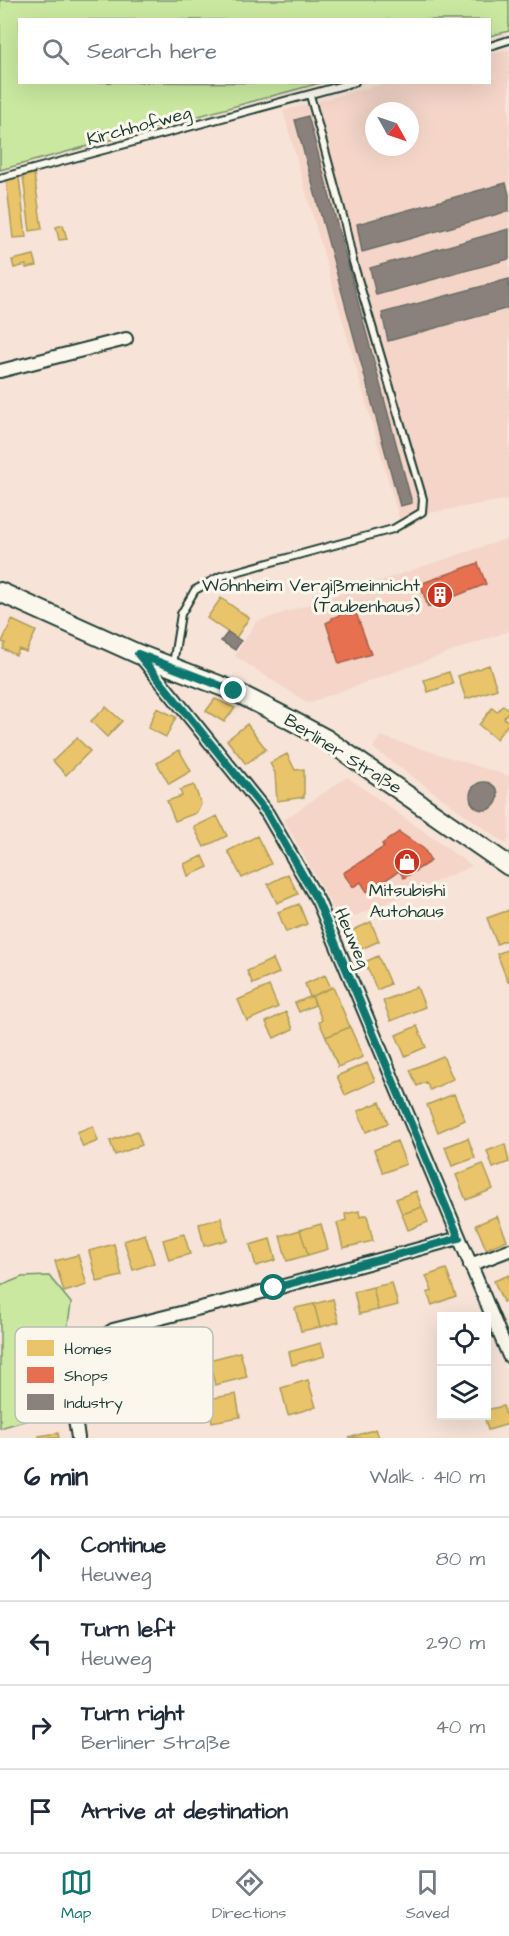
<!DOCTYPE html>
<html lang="en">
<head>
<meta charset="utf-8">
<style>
	:root { --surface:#fff; --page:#f2f2f3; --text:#1f2937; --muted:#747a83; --line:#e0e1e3; --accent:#0f766e }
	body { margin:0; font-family:"Architects Daughter",sans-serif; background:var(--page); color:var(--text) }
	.controls { position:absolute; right:18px; bottom:18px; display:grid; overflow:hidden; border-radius:0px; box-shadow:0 6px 24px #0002 }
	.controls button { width:54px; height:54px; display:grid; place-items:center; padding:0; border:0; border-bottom:2px solid var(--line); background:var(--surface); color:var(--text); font:30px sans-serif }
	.compass { position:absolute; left:365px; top:102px; width:54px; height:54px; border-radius:50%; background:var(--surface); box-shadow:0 6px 24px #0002; rotate:130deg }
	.stop { position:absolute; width:18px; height:18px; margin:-14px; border:4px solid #0f766e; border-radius:50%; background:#fff }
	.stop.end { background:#0f766e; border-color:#fff; box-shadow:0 2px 6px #0008 }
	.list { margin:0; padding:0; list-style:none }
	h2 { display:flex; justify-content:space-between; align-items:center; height:78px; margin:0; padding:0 24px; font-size:26px }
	h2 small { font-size:20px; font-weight:400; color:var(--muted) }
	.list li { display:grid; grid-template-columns:39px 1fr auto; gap:18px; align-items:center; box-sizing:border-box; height:84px; padding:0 24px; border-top:2px solid var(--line) }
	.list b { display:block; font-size:22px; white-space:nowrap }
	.list p { margin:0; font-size:20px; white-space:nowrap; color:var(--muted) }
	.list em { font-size:20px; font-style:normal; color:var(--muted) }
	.icon { flex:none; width:33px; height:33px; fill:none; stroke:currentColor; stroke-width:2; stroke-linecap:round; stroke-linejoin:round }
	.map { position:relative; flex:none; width:509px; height:1438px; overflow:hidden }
	.search { position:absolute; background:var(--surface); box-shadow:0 6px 24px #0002; left:18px; right:18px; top:18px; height:66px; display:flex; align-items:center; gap:15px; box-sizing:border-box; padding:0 21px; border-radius:0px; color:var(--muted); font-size:22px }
	.sheet { height:414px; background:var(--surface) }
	nav { display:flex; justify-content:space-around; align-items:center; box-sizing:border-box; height:84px; border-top:2px solid var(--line); background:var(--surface); font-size:16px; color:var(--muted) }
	nav a { display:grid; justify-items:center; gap:3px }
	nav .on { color:var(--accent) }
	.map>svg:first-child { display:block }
	.built { fill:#f4d5c8; fill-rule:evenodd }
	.green { fill:#cae8a0; stroke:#74926a; stroke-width:1.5 }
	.homes { fill:#e9c46a; stroke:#ac9c5a; stroke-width:1.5 }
	.shops { fill:#e76f51; stroke:#ab6048; stroke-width:1.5 }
	.industry { fill:#8a817c; stroke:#6a6d66; stroke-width:1.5 }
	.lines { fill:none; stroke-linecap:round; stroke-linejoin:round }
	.lane-casing { stroke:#1f3d34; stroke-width:10 }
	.street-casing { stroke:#1f3d34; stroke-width:16 }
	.secondary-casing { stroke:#1f3d34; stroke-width:22 }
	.lane { stroke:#fbf7ec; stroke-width:6 }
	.street { stroke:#fbf7ec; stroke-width:12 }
	.secondary { stroke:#fbf7ec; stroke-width:18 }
	.route { stroke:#0f766e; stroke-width:8 }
	.labels { text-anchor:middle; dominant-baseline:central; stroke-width:6; stroke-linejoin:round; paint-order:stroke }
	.street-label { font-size:18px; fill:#1f3d34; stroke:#fbf7ec }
	.poi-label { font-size:18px; fill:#1f3d34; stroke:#fbf7ec; text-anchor:end }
	.key { fill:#fbf7ec; stroke:#b9bfb5; stroke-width:1.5 }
	.key-label { font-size:16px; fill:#1f3d34 }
</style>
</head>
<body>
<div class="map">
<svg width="509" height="1438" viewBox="0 0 509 1438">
	<rect width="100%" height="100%" fill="#f7e3d7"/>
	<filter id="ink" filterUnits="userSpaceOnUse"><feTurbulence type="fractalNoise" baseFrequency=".0167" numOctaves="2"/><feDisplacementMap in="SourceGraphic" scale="12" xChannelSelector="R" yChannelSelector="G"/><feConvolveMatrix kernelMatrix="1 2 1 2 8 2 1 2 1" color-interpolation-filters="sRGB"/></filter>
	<g filter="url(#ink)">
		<!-- built -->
		<path class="built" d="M509 49V499L399 518 283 111 386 83 490 82V54ZM374 111H410V147H374Z
			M509 538V631L308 703 235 656 256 622Z
			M380 736 509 776V839L506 844 373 748Z
			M347 777 472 866 341 922 284 820Z"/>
		<!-- green -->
		<path class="green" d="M0 0H509V31L490 36V20H20V82L320 83 0 170Z
			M49 1276 71 1303 65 1346 42 1378 41 1416 0 1428V1286L22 1277Z"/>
		<!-- homes -->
		<path class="homes" d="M34 174 42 229 30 231 23 176Z
			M19 177 26 237 13 238 6 178Z
			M63 225 67 239 59 240 56 227Z
			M34 255 37 266 26 268V265L14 268 12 260Z
			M221 598 249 618 236 638 207 618Z
			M12 620 36 631 26 652 19 649 16 655 3 649 5 643 2 642Z
			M489 665 497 689 466 699 458 676Z
			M449 672 453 684 428 692 424 680Z
			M215 699 235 708 224 722 206 711Z
			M503 705 509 710 504 718 509 723 496 739 479 725 492 708 497 712Z
			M106 707 122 721 107 737 91 721Z
			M157 708 176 717 166 737 148 728Z
			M247 724 266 749 246 764 227 740Z
			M77 738 90 751 66 775 53 761Z
			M179 750 191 771 169 784 157 763Z
			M287 754 295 770 304 769V797L277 801 275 773 270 763Z
			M194 785 201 804 196 813 175 821 167 801 182 796 180 790Z
			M217 816 227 836 204 847 194 827Z
			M257 836 271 864 242 878 228 851Z
			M203 856 208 867 188 876 184 864Z
			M288 874 298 894 277 903 268 884Z
			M299 904 307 924 286 932 278 912Z
			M509 910V939L497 944 487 918Z
			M371 922 379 941 359 950 351 931Z
			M509 949V982H508L497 954Z
			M378 956 390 984 377 990 365 962Z
			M273 959 279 973 253 984 247 971Z
			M325 975 331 988 310 997 305 984Z
			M269 986 278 1007 247 1021 238 1000Z
			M333 987 350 1027 326 1037 319 1022 322 1020 312 996Z
			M417 987 425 1007 391 1021 383 1001Z
			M312 996 315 1005 299 1012 295 1003Z
			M286 1012 293 1029 274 1038 266 1022Z
			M417 1026 426 1047 405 1056 396 1035Z
			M350 1027 363 1057 338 1067 326 1037Z
			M443 1056 453 1079 430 1090 426 1082 417 1086 410 1070Z
			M367 1063 375 1081 345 1095 337 1076Z
			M454 1094 465 1120 438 1132 427 1105Z
			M380 1102 388 1123 366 1132 358 1111Z
			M93 1126 98 1141 83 1147 77 1132Z
			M137 1131 142 1145 115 1155 110 1141Z
			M468 1138 475 1158 452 1166 445 1147Z
			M397 1141 406 1164 383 1173 374 1150Z
			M505 1144 509 1162 493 1168 487 1151Z
			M483 1164 493 1189 466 1200 456 1175Z
			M416 1191 422 1207 402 1214 396 1199Z
			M422 1207 428 1222 408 1230 402 1214Z
			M359 1211 360 1217 367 1215 373 1241 343 1248 337 1223 346 1220 345 1214Z
			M497 1216 507 1240 486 1249 476 1225Z
			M221 1218 227 1240 204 1246 199 1224Z
			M321 1224 328 1249 308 1255 300 1230Z
			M300 1230 308 1255 287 1261 280 1236Z
			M145 1234 154 1263 133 1270 124 1241Z
			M184 1234 190 1254 169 1260 163 1240Z
			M270 1239 276 1260 256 1266 250 1245Z
			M114 1244 122 1276 97 1282 89 1251Z
			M78 1255 87 1285 64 1292 55 1261Z
			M446 1269 456 1296 432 1305 427 1293 432 1291 426 1276Z
			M509 1275V1299L503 1302 494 1281Z
			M392 1283 398 1305 378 1310 373 1287Z
			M373 1287 378 1310 359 1314 354 1292Z
			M333 1299 339 1322 320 1327 314 1304Z
			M314 1304 320 1327 301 1331 295 1308Z
			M321 1343 325 1356 292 1365 289 1352Z
			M240 1352 247 1377 215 1385 209 1360Z
			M308 1380 316 1407 288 1415 281 1388Z
			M236 1394 240 1417 212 1422 208 1399Z
			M503 1406 509 1424 488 1430 484 1416H486V1410Z
			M376 1429 379 1438H349Z
			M58 1433 59 1438H39V1436Z"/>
		<!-- shops -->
		<path class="shops" d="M478 563 486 584 428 607 420 584Z
			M348 609 350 615 356 613 371 654 339 664 326 623 332 620V618L340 615V612Z
			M399 832 424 849 431 861 404 878 399 871 367 892 361 882 353 887 343 873 384 847 382 844Z"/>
		<!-- industry -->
		<path class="industry" d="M308 116 412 503 400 506 295 120Z
			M506 183 509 194V211L362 252 357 224Z
			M509 229V259L376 295 370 268Z
			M509 279V308L388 341 382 313Z
			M228 632 241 641 235 650 221 641Z
			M470 796a14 14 0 1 1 28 0a14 14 0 1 1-28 0Z"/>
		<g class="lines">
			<!-- lane casing -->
			<g class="lane-casing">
				<path id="lane" d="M490 46 509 40
					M0 178 355 82
					M173 664 181 614 195 590 221 576 393 529 422 512 423 499 353 262 344 220 310 95"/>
			</g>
			<!-- street casing -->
			<g class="street-casing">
				<path id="street" d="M0 371 126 339
					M141 657 267 813 318 901 509 1356
					M470 1265 509 1250
					M78 1438C76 1422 70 1400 71 1385 72 1360 94 1342 113 1330L240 1298 459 1238"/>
			</g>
			<!-- secondary casing -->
			<g class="secondary-casing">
				<path id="secondary" d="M0 592 138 654 234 691 285 717 326 739 509 866"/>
			</g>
			<!-- lane -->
			<use href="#lane" class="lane"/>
			<!-- street -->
			<use href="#street" class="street"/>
			<!-- secondary -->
			<use href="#secondary" class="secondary"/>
		</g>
	</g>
	<g class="lines" filter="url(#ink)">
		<!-- route -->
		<path class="route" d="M234 691 138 654 267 813 318 902 459 1238 274 1288"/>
	</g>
	<!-- icons -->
	<defs>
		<g id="building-disc" transform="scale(1.35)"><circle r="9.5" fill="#c8321e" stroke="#fbf7ec"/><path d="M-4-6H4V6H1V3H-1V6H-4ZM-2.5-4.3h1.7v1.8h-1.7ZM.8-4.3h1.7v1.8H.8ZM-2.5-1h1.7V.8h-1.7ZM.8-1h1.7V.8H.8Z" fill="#fff"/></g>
		<g id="shop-disc" transform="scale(1.35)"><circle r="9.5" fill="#c8321e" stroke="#fbf7ec"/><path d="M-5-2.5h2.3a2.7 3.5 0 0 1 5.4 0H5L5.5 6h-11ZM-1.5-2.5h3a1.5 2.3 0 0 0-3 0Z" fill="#fff"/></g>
	</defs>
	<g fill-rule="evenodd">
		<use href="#building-disc" x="440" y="595"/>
		<use href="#shop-disc" x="407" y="862"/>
	</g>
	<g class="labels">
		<!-- street labels -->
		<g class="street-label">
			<text transform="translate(139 126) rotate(-15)">Kirchhofweg</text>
			<text transform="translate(343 754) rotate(32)">Berliner Straße</text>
			<text transform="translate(352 938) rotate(67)">Heuweg</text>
		</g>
		<!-- poi labels -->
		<g class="poi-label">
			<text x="420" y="585">Wohnheim Vergißmeinnicht<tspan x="420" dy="21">(Taubenhaus)</tspan></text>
			<text x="407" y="890" text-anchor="middle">Mitsubishi<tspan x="407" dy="21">Autohaus</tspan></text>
		</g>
	</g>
	<!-- legend -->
	<rect x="15" y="1327" width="198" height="96" rx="9" class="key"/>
	<rect x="27" y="1340" width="27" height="16" fill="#e9c46a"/>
	<rect x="27" y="1367" width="27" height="16" fill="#e76f51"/>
	<rect x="27" y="1394" width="27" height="16" fill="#8a817c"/>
	<g class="key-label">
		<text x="64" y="1354">Homes</text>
		<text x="64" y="1381">Shops</text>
		<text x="64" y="1408">Industry</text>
	</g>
</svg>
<div class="controls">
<button><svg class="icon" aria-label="locate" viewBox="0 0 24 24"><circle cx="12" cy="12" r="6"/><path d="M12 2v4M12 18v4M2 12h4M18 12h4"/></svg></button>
<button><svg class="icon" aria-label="layers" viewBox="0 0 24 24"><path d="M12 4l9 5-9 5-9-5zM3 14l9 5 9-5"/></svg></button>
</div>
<svg class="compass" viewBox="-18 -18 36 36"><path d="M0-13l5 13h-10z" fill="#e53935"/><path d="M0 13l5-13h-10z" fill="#747a83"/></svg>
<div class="stop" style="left:274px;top:1288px"></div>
<div class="stop end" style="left:234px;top:691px"></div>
<div class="search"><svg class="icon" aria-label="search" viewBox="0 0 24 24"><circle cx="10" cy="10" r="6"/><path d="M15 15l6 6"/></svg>Search here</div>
</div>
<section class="sheet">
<h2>6 min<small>Walk · 410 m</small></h2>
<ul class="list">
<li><svg class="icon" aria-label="ahead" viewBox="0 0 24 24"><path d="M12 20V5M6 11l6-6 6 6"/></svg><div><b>Continue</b><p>Heuweg</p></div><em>80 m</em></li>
<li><svg class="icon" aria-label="left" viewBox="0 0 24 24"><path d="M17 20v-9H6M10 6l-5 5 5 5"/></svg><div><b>Turn left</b><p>Heuweg</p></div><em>290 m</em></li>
<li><svg class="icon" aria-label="right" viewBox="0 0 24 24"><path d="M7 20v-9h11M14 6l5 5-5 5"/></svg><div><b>Turn right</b><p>Berliner Straße</p></div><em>40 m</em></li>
<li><svg class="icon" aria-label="arrive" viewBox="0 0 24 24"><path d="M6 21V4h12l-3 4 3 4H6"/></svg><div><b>Arrive at destination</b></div></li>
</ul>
</section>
<nav>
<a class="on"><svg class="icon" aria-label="map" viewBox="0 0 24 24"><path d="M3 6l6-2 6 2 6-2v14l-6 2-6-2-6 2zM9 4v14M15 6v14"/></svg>Map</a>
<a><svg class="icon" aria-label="directions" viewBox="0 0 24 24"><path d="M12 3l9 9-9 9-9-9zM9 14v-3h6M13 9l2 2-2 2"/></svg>Directions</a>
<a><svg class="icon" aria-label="saved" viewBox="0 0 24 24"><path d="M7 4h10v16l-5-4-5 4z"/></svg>Saved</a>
</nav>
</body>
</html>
